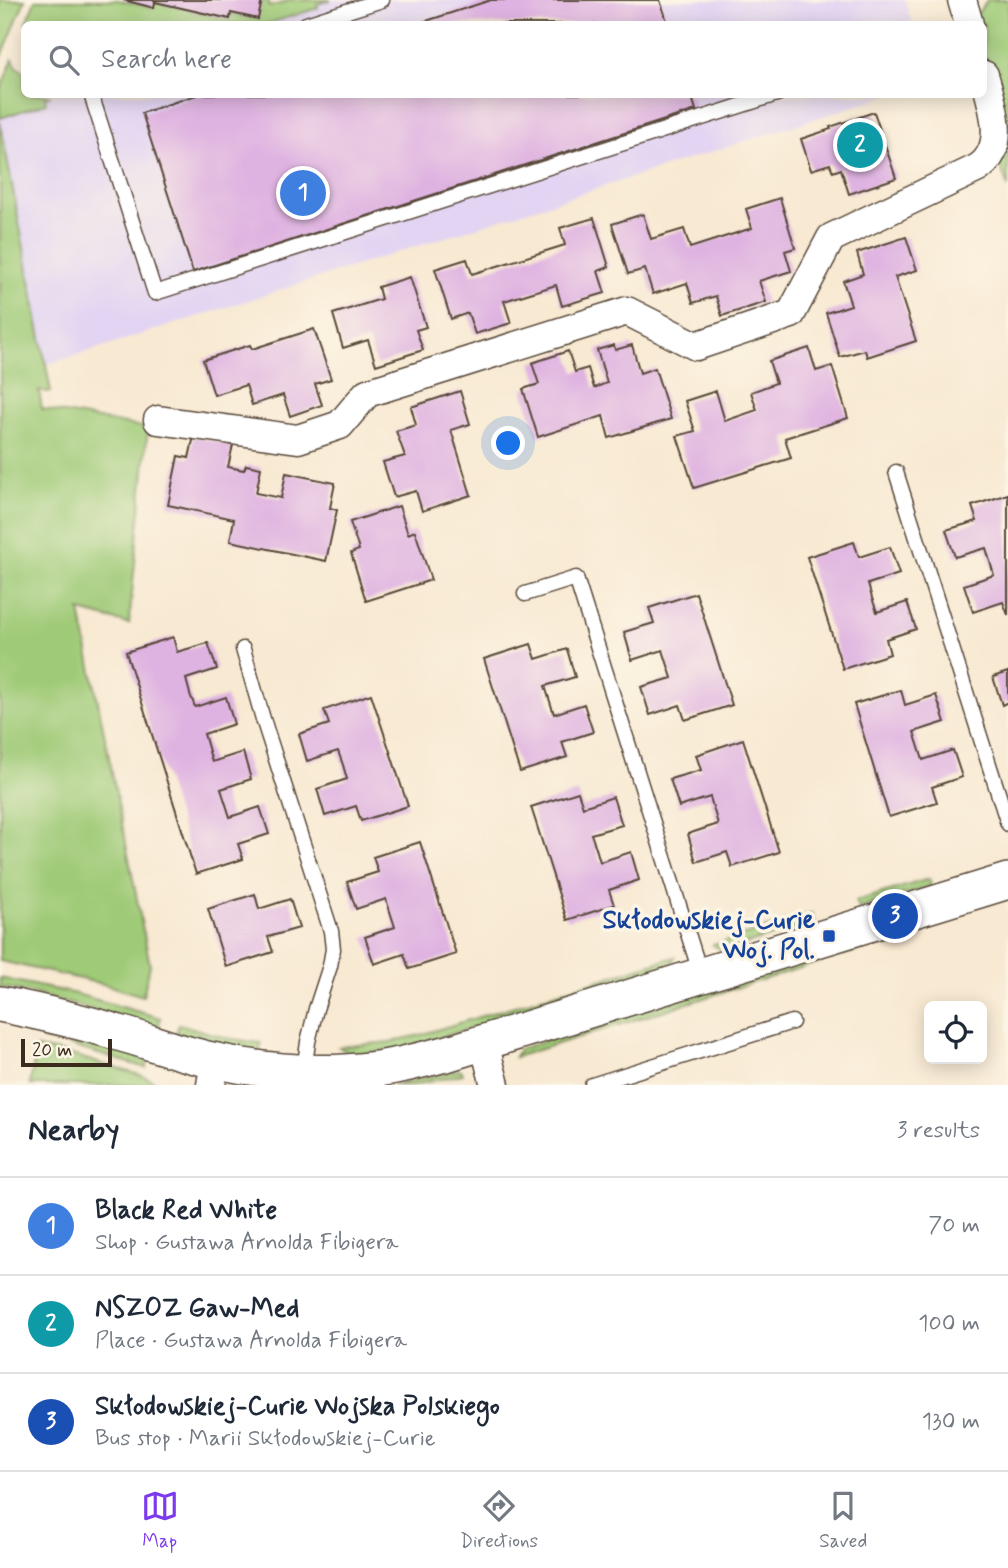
<!DOCTYPE html>
<html lang="en">
<head>
<meta charset="utf-8">
<style>
	:root { --surface:#fff; --page:#f2f2f3; --text:#1f2937; --muted:#747a83; --line:#e0e1e3; --accent:#7c3aed }
	body { margin:0; font-family:Mynerve,sans-serif; background:var(--page); color:var(--text) }
	.controls { position:absolute; right:21px; bottom:21px; display:grid; overflow:hidden; border-radius:10px; box-shadow:0 4px 18px #0003 }
	.controls button { width:63px; height:63px; display:grid; place-items:center; padding:0; border:0; border-bottom:2px solid var(--line); background:var(--surface); color:var(--text); font:35px sans-serif }
	.scale { position:absolute; left:21px; bottom:18px; width:91px; box-sizing:border-box; padding-left:7px; border:4px solid #3b2a1e; border-top:0; font-size:19px; line-height:24px; white-space:nowrap; color:#3b2a1e; -webkit-text-stroke:5px #fcf5e5; paint-order:stroke }
	.you { position:absolute; left:509px; top:444px; width:24px; height:24px; margin:-18px; border:5px solid #fff; border-radius:50%; background:#1a73e8; box-shadow:0 0 0 10px #1a73e833 }
	.badge { display:grid; place-items:center; width:46px; height:46px; border-radius:50%; background:var(--accent); color:#fff; font-size:23px; font-weight:700 }
	.pin { position:absolute; translate:-50% -50%; border:4px solid #fff; box-shadow:0 2px 7px #0006 }
	.list { margin:0; padding:0; list-style:none }
	h2 { display:flex; justify-content:space-between; align-items:center; height:91px; margin:0; padding:0 28px; font-size:30px }
	h2 small { font-size:23px; font-weight:400; color:var(--muted) }
	.list li { display:grid; grid-template-columns:46px 1fr auto; gap:21px; align-items:center; box-sizing:border-box; height:98px; padding:0 28px; border-top:2px solid var(--line) }
	.list b { display:block; font-size:26px; white-space:nowrap }
	.list p { margin:0; font-size:23px; white-space:nowrap; color:var(--muted) }
	.list em { font-size:23px; font-style:normal; color:var(--muted) }
	.icon { flex:none; width:38px; height:38px; fill:none; stroke:currentColor; stroke-width:2; stroke-linecap:round; stroke-linejoin:round }
	.map { position:relative; flex:none; width:1008px; height:1085px; overflow:hidden }
	.search { position:absolute; background:var(--surface); box-shadow:0 4px 18px #0003; left:21px; right:21px; top:21px; height:77px; display:flex; align-items:center; gap:18px; box-sizing:border-box; padding:0 24px; border-radius:10px; color:var(--muted); font-size:26px }
	.sheet { height:385px; background:var(--surface) }
	nav { display:flex; justify-content:space-around; align-items:center; box-sizing:border-box; height:98px; border-top:2px solid var(--line); background:var(--surface); font-size:19px; color:var(--muted) }
	nav a { display:grid; justify-items:center; gap:4px }
	nav .on { color:var(--accent) }
	.map>svg:first-child { display:block }
	.built { fill:#e2d4f3 }
	.green { fill:#9fca77; stroke:#6d7a4a; stroke-width:2 }
	.building { fill:#dfb3e1 }
	.lines { fill:none; stroke-linecap:round; stroke-linejoin:round }
	.service-casing { stroke:#574739; stroke-width:17 }
	.minor-casing { stroke:#574739; stroke-width:31 }
	.tertiary-casing { stroke:#574739; stroke-width:38 }
	.service { stroke:#fff; stroke-width:14 }
	.minor { stroke:#fff; stroke-width:28 }
	.tertiary { stroke:#fff; stroke-width:35 }
	.transit-dot { fill:#1a4fb4; stroke:#fcf5e5; stroke-width:2.5 }
	.labels { text-anchor:middle; dominant-baseline:central; stroke-width:7; stroke-linejoin:round; paint-order:stroke }
	.transit-label { font-size:26px; font-weight:bold; fill:#164399; stroke:#fcf5e5; text-anchor:end }
</style>
</head>
<body>
<div class="map">
<svg width="1008" height="1085" viewBox="0 0 1008 1085">
	<rect width="100%" height="100%" fill="#fcf5e5"/>
	<filter id="ink" filterUnits="userSpaceOnUse"><feTurbulence type="fractalNoise" baseFrequency=".0143" numOctaves="2"/><feDisplacementMap in="SourceGraphic" scale="14" xChannelSelector="R" yChannelSelector="G"/><feConvolveMatrix kernelMatrix="1 2 1 2 8 2 1 2 1" color-interpolation-filters="sRGB"/></filter>
	<filter id="wash" filterUnits="userSpaceOnUse"><feTurbulence type="fractalNoise" baseFrequency=".00686" numOctaves="4" result="noise"/><feDisplacementMap in="SourceGraphic" scale="28" xChannelSelector="R" yChannelSelector="G"/><feGaussianBlur stdDeviation="1.57" result="paint"/><feColorMatrix in="noise" values="0 0 0 0 0 0 0 0 0 0 0 0 0 0 0 0 0 1.4 0 .05"/><feComposite in="paint" operator="in"/></filter>
	<g filter="url(#wash)">
		<rect width="100%" height="100%" fill="#f8e9d2"/>
		<!-- built -->
		<path class="built" d="M331 0H905L913 24H267L318 8 317 4Z
			M51 94 889 95 46 365 0 118 46 103 45 97Z"/>
		<!-- green -->
		<path class="green" d="M0 0H25L0 61Z
			M35 0H118L153 8 155 2 229 19 231 13 257 19 262 0H269V7L286 2 287 0H331L317 4 318 8 267 24H26Z
			M987 0H1008V188L999 161 1007 138 984 51V24H976L975 18Z
			M13 59 17 67 24 72V94L51 95 45 97 46 103 0 118V90Z
			M0 121 51 392 39 391 42 409 148 428 129 624 80 611 150 965 143 996 103 984 0 961Z
			M929 879 931 886 859 909 856 901Z
			M812 914 814 923 727 950H721L713 945Z
			M869 941 871 946 515 1057 519 1049Z
			M675 957 672 963 663 970 405 1048 351 1055 339 1047 389 1042 420 1035Z
			M0 978 76 994 161 1018 158 1028 28 992 0 987Z
			M179 1024 226 1038 261 1043 260 1052 232 1048 176 1033Z
			M63 1035 148 1060 146 1068 68 1045 44 1040 53 1036Z
			M36 1048 65 1053 143 1076 154 1081 156 1085H30Z
			M458 1070 462 1071 463 1074 414 1085H393Z"/>
		<g id="blocks">
			<!-- building -->
			<path class="building" d="M123 0H262L258 19 231 13 230 19 155 2 154 8Z
				M491 0H660L668 24H417Z
				M199 94H691L696 110 193 272 142 113Z
				M874 112 896 178 849 194 841 169 833 172 830 164 811 170 801 139 831 129 830 127Z
				M780 198 795 248 785 251 791 271 759 281 766 302 722 316 716 296 693 303 687 283 653 294 645 269 628 274 612 224 643 214 651 239 684 229 690 248 752 228 746 209Z
				M594 218 609 267 598 271 605 293 562 306 556 285 504 301 511 323 475 334 468 313 451 319 435 269 467 259 472 274 565 245 560 228Z
				M906 237 917 270 895 277 916 341 867 357 865 350 840 357 826 313 851 305 843 281 863 274 857 253Z
				M410 277 426 327 416 330 423 350 376 365 368 340 343 348 333 314 381 299 378 287Z
				M314 329 331 379 315 384 322 405 290 416 283 395 252 405 246 385 214 395 203 360 250 345 252 349Z
				M614 345 615 350 632 345 640 373 655 368 671 419 609 438 603 416 538 437 523 389 539 384 532 363 568 351 575 372 588 368 594 388 607 383 597 350Z
				M809 348 816 371 832 366 848 418 785 438 791 458 694 488 677 436 695 431 685 401 716 391 725 421 757 410 751 392 776 383 769 361Z
				M460 391 470 424 451 430 471 495 422 511 416 491 394 497 383 462 405 456 396 431 416 425 411 407Z
				M194 436 233 445 228 467 244 470 246 465 261 468 256 493 281 498 286 473 335 483 330 508 337 510 326 561 230 541 234 519 168 505 178 456 189 458Z
				M1008 494V615L1003 602 973 612 964 585 994 575 986 548 955 557 946 530 977 521 972 506Z
				M399 506 408 534 415 531 431 580 366 601 351 553 359 550 350 522Z
				M854 542 859 557 890 547 899 574 868 584 872 598 877 612 907 602 916 629 886 639 890 654 843 669 807 557Z
				M696 593 732 705 685 720 680 705 650 715 641 687 672 678 663 650 632 660 624 632 654 623 649 608Z
				M173 637 177 652 208 643 217 669 186 679 190 694 195 707 226 697 234 724 204 734 212 762 243 752 251 779 221 789 230 817 260 807 269 834 238 844 243 859 196 874 126 652Z
				M531 644 536 659 567 649 575 677 545 686 554 714 584 704 593 732 562 742 567 757 520 772 484 659Z
				M1008 672V702L1002 705 993 677Z
				M901 690 905 705 936 695 945 722 914 732 923 760 953 750 962 777 932 787 937 802 889 817 854 704Z
				M371 694 408 806 361 821 356 806 325 816 317 789 347 779 343 765 338 751 307 761 299 734 329 724 324 710Z
				M743 739 779 852 732 867 727 852 696 862 688 834 718 824 710 797 679 807 670 779 701 770 696 755Z
				M578 792 583 807 613 797 622 825 591 834 596 848 600 862 631 852 639 880 609 890 614 905 567 920 531 807Z
				M420 842 456 954 409 969 404 954 374 964 365 937 395 927 386 899 356 909 347 882 378 872 373 857Z
				M255 894 259 909 290 899 299 928 268 937 273 952 226 967 208 909Z"/>
		</g>
	</g>
	<g filter="url(#ink)">
		<use href="#blocks" fill-opacity="0" stroke="#574739" stroke-width="2"/>
		<g class="lines">
			<!-- service casing -->
			<g class="service-casing">
				<path id="service" d="M306 24 382 0
					M91 94 155 293 777 94
					M896 472 1008 824
					M525 594 576 578 701 975
					M243 649 263 719 331 931 333 949 330 966 316 1009 308 1042 304 1071
					M592 1085 792 1022"/>
			</g>
			<!-- minor casing -->
			<g class="minor-casing">
				<path id="minor" d="M962 0 969 24
					M158 420 298 439 340 425 367 393 627 311 696 346 791 314 831 238 978 168C1008 148 993 106 984 75
					M484 1043 495 1085
					M211 1085 215 1061"/>
			</g>
			<!-- tertiary casing -->
			<g class="tertiary-casing">
				<path id="tertiary" d="M0 1004C40 1012 80 1021 119 1033 152 1042 184 1055 217 1061 268 1072 324 1076 376 1069 401 1066 425 1059 449 1053L1008 881"/>
			</g>
			<!-- service -->
			<use href="#service" class="service"/>
			<!-- minor -->
			<use href="#minor" class="minor"/>
			<!-- tertiary -->
			<use href="#tertiary" class="tertiary"/>
		</g>
	</g>
	<!-- markers -->
	<rect class="transit-dot" x="822" y="929" width="14" height="14" rx="3.5"/>
	<g class="labels">
		<!-- transit labels -->
		<g class="transit-label">
			<text x="815" y="921">Skłodowskiej-Curie<tspan x="815" dy="30">Woj. Pol.</tspan></text>
		</g>
	</g>
</svg>
<div class="controls">
<button><svg class="icon" aria-label="locate" viewBox="0 0 24 24"><circle cx="12" cy="12" r="6"/><path d="M12 2v4M12 18v4M2 12h4M18 12h4"/></svg></button>
</div>
<div class="scale">20 m</div>
<div class="you"></div>
<div class="pin badge" style="left:303px;top:193px;background:#3f7fe0">1</div>
<div class="pin badge" style="left:860px;top:145px;background:#0f9aa8">2</div>
<div class="pin badge" style="left:895px;top:916px;background:#1a4fb4">3</div>
<div class="search"><svg class="icon" aria-label="search" viewBox="0 0 24 24"><circle cx="10" cy="10" r="6"/><path d="M15 15l6 6"/></svg>Search here</div>
</div>
<section class="sheet">
<h2>Nearby<small>3 results</small></h2>
<ul class="list">
<li><span class="badge" style="background:#3f7fe0">1</span><div><b>Black Red White</b><p>Shop · Gustawa Arnolda Fibigera</p></div><em>70 m</em></li>
<li><span class="badge" style="background:#0f9aa8">2</span><div><b>NSZOZ Gaw-Med</b><p>Place · Gustawa Arnolda Fibigera</p></div><em>100 m</em></li>
<li><span class="badge" style="background:#1a4fb4">3</span><div><b>Skłodowskiej-Curie Wojska Polskiego</b><p>Bus stop · Marii Skłodowskiej-Curie</p></div><em>130 m</em></li>
</ul>
</section>
<nav>
<a class="on"><svg class="icon" aria-label="map" viewBox="0 0 24 24"><path d="M3 6l6-2 6 2 6-2v14l-6 2-6-2-6 2zM9 4v14M15 6v14"/></svg>Map</a>
<a><svg class="icon" aria-label="directions" viewBox="0 0 24 24"><path d="M12 3l9 9-9 9-9-9zM9 14v-3h6M13 9l2 2-2 2"/></svg>Directions</a>
<a><svg class="icon" aria-label="saved" viewBox="0 0 24 24"><path d="M7 4h10v16l-5-4-5 4z"/></svg>Saved</a>
</nav>
</body>
</html>
